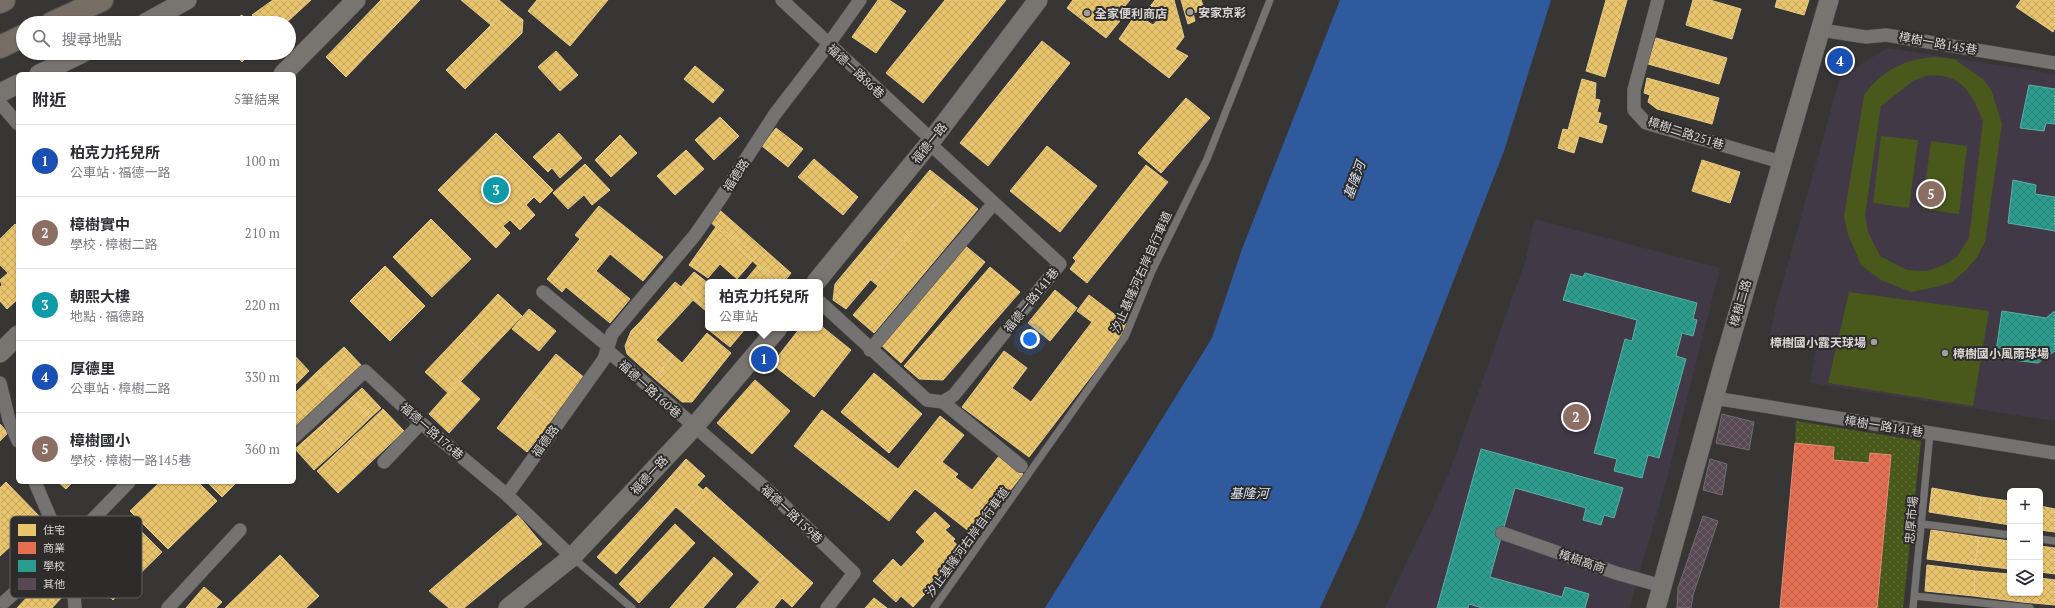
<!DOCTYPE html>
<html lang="zh-TW">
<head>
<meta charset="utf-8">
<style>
	:root { --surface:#fff; --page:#f2f2f3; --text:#2b2b33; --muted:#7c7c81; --line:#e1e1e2; --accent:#605f63 }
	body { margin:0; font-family:"PT Serif","Noto Sans TC",serif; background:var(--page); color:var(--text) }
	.controls { position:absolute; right:12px; bottom:12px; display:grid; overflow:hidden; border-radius:6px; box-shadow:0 1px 3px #0004 }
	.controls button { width:36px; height:36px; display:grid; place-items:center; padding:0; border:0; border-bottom:1px solid var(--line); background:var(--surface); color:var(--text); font:20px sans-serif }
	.you { position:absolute; left:1030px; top:339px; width:14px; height:14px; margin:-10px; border:3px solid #fff; border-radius:50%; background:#1a73e8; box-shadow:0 0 0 6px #1a73e833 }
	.badge { display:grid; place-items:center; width:26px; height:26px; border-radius:50%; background:var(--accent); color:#fff; font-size:13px; font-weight:700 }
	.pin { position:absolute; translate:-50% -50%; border:2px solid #fff; box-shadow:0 1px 4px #0006 }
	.popup { position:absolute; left:705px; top:279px; width:118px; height:52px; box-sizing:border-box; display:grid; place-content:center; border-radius:6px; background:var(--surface); filter:drop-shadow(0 1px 3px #0005); font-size:13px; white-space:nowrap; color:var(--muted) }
	.popup b { font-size:15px; color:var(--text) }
	.popup::after { content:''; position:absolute; left:50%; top:100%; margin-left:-8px; border:8px solid transparent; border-top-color:var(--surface) }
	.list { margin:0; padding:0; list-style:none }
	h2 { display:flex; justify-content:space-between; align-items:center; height:52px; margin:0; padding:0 16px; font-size:17px }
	h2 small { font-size:13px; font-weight:400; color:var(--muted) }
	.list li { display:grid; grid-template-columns:26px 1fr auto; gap:12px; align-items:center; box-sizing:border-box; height:72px; padding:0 16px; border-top:1px solid var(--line) }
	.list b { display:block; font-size:15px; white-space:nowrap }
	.list p { margin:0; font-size:13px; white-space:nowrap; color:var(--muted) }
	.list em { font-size:13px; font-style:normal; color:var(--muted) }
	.icon { flex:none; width:22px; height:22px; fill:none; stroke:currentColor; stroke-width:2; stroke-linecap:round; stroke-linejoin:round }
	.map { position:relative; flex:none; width:2055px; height:608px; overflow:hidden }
	.search { position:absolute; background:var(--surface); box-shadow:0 1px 3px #0004; left:16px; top:16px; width:280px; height:44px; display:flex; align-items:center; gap:10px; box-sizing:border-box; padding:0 14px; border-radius:22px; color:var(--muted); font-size:15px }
	.panel { position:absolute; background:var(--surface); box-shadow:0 1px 3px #0004; left:16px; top:72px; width:280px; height:412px; border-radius:6px }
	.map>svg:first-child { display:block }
	.education { fill:#423947 }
	.grass { fill:url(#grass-dots) }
	.pitch { fill:#49591c; fill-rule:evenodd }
	.water { fill:#2f5b9e }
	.homes { fill:url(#homes-cross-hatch); stroke:#e4c98a }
	.shops { fill:url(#shops-cross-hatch); stroke:#e28e79 }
	.schools { fill:url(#schools-cross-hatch); stroke:#5eaea4 }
	.building { fill:url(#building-cross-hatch); stroke:#706e6e }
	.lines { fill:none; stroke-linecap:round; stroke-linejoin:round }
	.lane-casing { stroke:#545352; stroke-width:8 }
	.street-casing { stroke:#545352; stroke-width:14 }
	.secondary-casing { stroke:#545352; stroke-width:20 }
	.highway-casing { stroke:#545352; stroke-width:24 }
	.lane { stroke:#747372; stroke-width:7 }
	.street { stroke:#747372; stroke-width:13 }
	.secondary { stroke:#787470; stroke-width:19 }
	.highway { stroke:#766d65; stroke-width:22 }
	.poi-dot { fill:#a09e9d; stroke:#2e2c2a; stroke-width:1.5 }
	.labels { text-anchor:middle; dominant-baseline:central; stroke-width:4; stroke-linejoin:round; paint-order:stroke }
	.poi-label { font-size:12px; font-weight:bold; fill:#d8d6d5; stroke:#2e2c2a; text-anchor:start }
	.street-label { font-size:12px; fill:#d8d6d5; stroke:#2e2c2a }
	.water-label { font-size:13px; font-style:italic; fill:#d5e3f7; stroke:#2e2c2a }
	.key { fill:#2e2c2a; stroke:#615f5d; stroke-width:1 }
	.key-label { font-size:11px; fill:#d8d6d5 }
</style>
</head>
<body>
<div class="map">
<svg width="2055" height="608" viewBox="0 0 2055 608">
	<defs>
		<pattern id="grass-dots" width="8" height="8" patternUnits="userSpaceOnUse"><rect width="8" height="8" fill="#49591c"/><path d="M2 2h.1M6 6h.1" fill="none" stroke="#62703c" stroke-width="1.8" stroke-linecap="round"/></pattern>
		<pattern id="homes-cross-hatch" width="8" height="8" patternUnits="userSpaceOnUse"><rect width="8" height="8" fill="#e9c46a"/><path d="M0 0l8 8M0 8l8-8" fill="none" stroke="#bfa360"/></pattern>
		<pattern id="shops-cross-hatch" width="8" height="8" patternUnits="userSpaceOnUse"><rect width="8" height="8" fill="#e76f51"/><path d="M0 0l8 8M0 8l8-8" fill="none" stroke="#b5614c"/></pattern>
		<pattern id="schools-cross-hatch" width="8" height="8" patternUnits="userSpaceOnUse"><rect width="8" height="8" fill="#2a9d8f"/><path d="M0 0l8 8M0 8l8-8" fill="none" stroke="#318177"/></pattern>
		<pattern id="building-cross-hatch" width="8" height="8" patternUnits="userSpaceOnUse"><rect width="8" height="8" fill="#574853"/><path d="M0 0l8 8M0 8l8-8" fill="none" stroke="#6e626b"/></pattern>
	</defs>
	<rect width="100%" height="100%" fill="#383635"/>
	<!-- education -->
	<path class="education" d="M1887 48 2055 74V421L1810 383 1818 340 1770 336 1775 310 1840 78Z
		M1534 219 1720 268 1666 482 1629 608H1385L1448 476 1526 260Z"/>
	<!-- grass -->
	<path class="grass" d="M1796 421 1921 441 1903 608H1877L1891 455 1870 453 1869 463 1833 460 1834 447 1795 443Z"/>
	<!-- pitch -->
	<path class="pitch" d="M1936 57 1954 59 1983 79 1991 89 2002 124 1985 242 1977 257 1966 270 1952 282 1940 286 1911 292 1881 280 1861 265 1848 234 1844 217 1864 95C1883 70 1904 59 1936 57ZM1929 75C1963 75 1971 92 1983 121L1969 238 1957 257 1944 265 1927 271 1907 270 1880 256 1868 232 1865 215 1881 106 1913 81Z
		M1881 136 1918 140 1909 208 1873 203Z
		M1931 141 1967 146 1959 214 1922 209Z
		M1849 292 1989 311 1973 406 1828 383Z"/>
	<!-- water -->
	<path class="water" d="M1340 0H1551L1504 151 1359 523 1320 608H1045L1212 338 1242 249Z"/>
	<!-- homes -->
	<path class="homes" d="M273 0H311L286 23H260L252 15Z
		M381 0H420L346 77 326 57Z
		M461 0H499L506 6 491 25Z
		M537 0H608L570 46 528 11Z
		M878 0H889L906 11 876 53 852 37Z
		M945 0H1006L923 103 886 73Z
		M1073 0H1130L1119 13 1124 16 1106 38 1067 8Z
		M1155 0H1174L1184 37 1175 49 1188 56 1169 78 1119 39 1136 14 1153 25 1160 17 1148 9Z
		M1181 0H1201L1203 5 1199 6 1200 11 1193 13 1195 21 1188 24Z
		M1606 0H1627L1605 77 1586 71Z
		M1693 0H1710L1741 9 1732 39 1686 25Z
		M1777 0H1809L1804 15 1775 7Z
		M2021 0H2055V28L2053 32 2016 7Z
		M506 6 523 20 522 33 465 89 446 70 491 25Z
		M242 15 249 23H229Z
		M1656 38 1727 58 1719 84 1648 64Z
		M1042 41 1070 63 988 166 960 143Z
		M556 51 578 75 560 91 538 67Z
		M233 53H251L242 62Z
		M695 66 724 90 713 103 684 79Z
		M1647 78 1719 98 1712 124 1657 109 1648 102 1650 95 1644 93Z
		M1582 79 1596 83 1595 99 1600 100 1597 112 1601 113 1598 123 1607 126 1602 143 1579 136 1574 153 1558 148 1563 129 1568 130Z
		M1186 98 1210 118 1161 173 1138 153Z
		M720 117 739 136 714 160 695 140Z
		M776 128 803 149 788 167 762 146Z
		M496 133 553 190 540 203 534 197 526 205 535 215 520 230 510 220 503 226 510 233 496 248 438 190Z
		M559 133 582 158 560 178 552 168 548 172 533 157Z
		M620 135 637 153 611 177 595 160Z
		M1047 146 1097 186 1060 232 1010 191Z
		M686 150 704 169 675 195 657 176Z
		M814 159 858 197 843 215 798 177Z
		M1702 160 1740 172 1730 203 1692 191Z
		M585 164 610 190 592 205 584 195 568 209 553 193Z
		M1146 165 1168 182 1087 283 1070 269 1076 261 1073 258Z
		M930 170 950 186 846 309 833 300 835 284Z
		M950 186 978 209 874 333 853 315 878 286 871 280Z
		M714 205 791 273 784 282H775L705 217Z
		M599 206 663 257 643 281 610 254 596 271 630 299 610 323 566 287 562 292 547 279 580 239 575 235Z
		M431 219 471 259 432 297 393 257Z
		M15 224 18 227V299L7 309 0 301V287L2 285 0 280 8 273 0 265V239Z
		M718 224 756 257 737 279 720 264 708 278 689 265Z
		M963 244 985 262 901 363 880 344Z
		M759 264 781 282H744Z
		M385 266 425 306 390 341 350 301Z
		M990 267 1020 292 943 380 919 379 904 366Z
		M694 272 708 283V309L706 311 693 300 695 298 681 287Z
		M675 282 695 298 658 338 640 322Z
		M1055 290 1077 308 1050 341 1028 323Z
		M498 294 522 316 485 355 462 333Z
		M1089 295 1130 326 1029 457 962 407 1004 351 1027 368 1012 388 1031 402 1092 322 1077 311Z
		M529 309 556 331 539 351 512 329Z
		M640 322 658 338 656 340 673 355 655 379 627 354 625 346 631 331Z
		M708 323V328H746L730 347 705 327Z
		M820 325 851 350 814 397 772 364 800 328H820Z
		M462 333 485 355 449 394 425 372Z
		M707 333 731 353 692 402H682L655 379 673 355 682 363Z
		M344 347 363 367 336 392 317 372Z
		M556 354 586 379 557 415 526 391Z
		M294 355 309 371 294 386Z
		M317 372 336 392 310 417 294 400V394Z
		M874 373 922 414 889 453 841 412Z
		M459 380 480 399 449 433 429 414Z
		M755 380 790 411 752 454 717 423Z
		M362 388 381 408 370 418 351 398Z
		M526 391 557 415 527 452 497 428Z
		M351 398 370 418 342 445 323 424Z
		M294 400 310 417 294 432Z
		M383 409 404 431 371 462 350 440Z
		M822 410 898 469 940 416 964 435 942 462 958 474 955 477 972 490 999 456 1023 474 975 536 915 489 889 521 794 446Z
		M0 424 8 433 0 441Z
		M323 424 342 445 314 470 295 449Z
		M350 440 371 462 338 493 317 471Z
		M686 459 705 476 697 485 703 490 683 513 676 507 665 519 647 503Z
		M6 482 41 518 0 556V488Z
		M58 482H73L66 489Z
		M160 482H198L217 501 168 549 130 511Z
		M207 482H237L222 497Z
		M706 487 783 556 760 582 683 513Z
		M1932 488 1981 497 1979 520 1929 512Z
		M1981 497 2010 501V525L1979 520Z
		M647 503 665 519 616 574 597 557Z
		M2040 506 2055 509V532L2040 530Z
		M935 512 950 526 945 530 955 539 953 541 964 551 913 607 901 596 896 602 873 581 893 559 901 567 925 541 916 532Z
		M518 515 542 544 464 608H449L429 591Z
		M126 516 162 552 113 600 77 564Z
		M675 524 695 543 639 603 619 584Z
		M1931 530 1979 537 1975 565 1927 559Z
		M1979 537 2010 541V569L1975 565Z
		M2040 546 2055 548V574L2040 572Z
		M280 555 319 596 306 608H225Z
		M783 556 813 583 792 607 782 598 774 608H736Z
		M714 557 733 574 703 608H670Z
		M1927 565 1975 571 1974 596 1925 591Z
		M1975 571 2010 574V593H2023L2022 602 1974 596Z
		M45 578 63 596 52 608H17Z
		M2040 578 2055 580V605L2022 602 2023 593H2040Z
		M204 587 222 602 216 608H186Z
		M874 598 887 608H865Z"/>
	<!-- shops -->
	<path class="shops" d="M1795 443 1834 447 1833 460 1869 463 1870 453 1891 455 1877 608H1780Z"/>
	<!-- schools -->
	<path class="schools" d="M2029 85 2055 89V124L2046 123 2044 131 2020 128Z
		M2013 180 2036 185 2035 194 2055 197V231L2008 223Z
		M1585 273 1697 303 1693 319 1697 320 1693 336 1682 333 1676 356 1686 359 1659 458 1648 455 1642 478 1614 471 1617 459 1594 453 1625 339 1632 341 1637 320 1563 300 1571 274 1583 277Z
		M2002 311 2046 318 2055 311V351L2038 363 1995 358Z
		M1481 449 1623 488 1614 518 1604 515 1601 525 1583 520 1586 508 1515 488 1490 577 1562 597 1565 587 1589 594 1585 608H1482L1469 604 1468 608H1437Z"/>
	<!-- building -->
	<path class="building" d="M1722 414 1754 422 1749 450 1716 443Z
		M1710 459 1727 464 1722 495 1703 490Z
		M1703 516 1718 521 1693 595 1691 608H1677L1678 588Z"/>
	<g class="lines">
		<!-- lane casing -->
		<g class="lane-casing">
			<path id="lane" d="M1922 524 2010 535
				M2040 539 2055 541
				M572 557 632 608
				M1915 596 2030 608
				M934 608 1125 337 1152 271 1207 159 1270 0
				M1913 608 1930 433"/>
		</g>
		<!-- street casing -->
		<g class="street-casing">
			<path id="street" d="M782 0 932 140
				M1658 0 1634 90V110L1646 123 1781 162
				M1821 30 1866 37 1886 35 2055 63
				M0 103 18 124
				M543 292 608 346
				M820 302 927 400 943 402 954 395 1060 264 929 143
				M607 350 771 493 854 573 827 608
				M870 350 994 203
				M0 383 9 420 18 441
				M1714 398 2055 453
				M943 402 1021 466
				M294 437 365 371 421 423 507 495 572 557
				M384 462 421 423
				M35 482C51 521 74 566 75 608
				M507 495 604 359 612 334 695 235 720 199 775 114 828 45 860 0
				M1502 533 1616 573 1662 586
				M4 602 63 550 129 482
				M168 608 240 530"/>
		</g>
		<!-- secondary casing -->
		<g class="secondary-casing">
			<path id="secondary" d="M145 23 187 0
				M39 74 83 53
				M283 74 356 0
				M0 93 18 84
				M816 282 932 140 1038 0
				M0 353 18 335
				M508 608 572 557 694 427 778 328
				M1656 608 1722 369 1829 0"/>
		</g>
		<!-- highway casing -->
		<g class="highway-casing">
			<path id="highway" d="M0 2 4 0
				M52 23 102 0
				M0 47 23 36"/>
		</g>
		<!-- lane -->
		<use href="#lane" class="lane"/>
		<!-- street -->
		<use href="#street" class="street"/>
		<!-- secondary -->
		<use href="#secondary" class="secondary"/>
		<!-- highway -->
		<use href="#highway" class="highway"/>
	</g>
	<!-- markers -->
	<g class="poi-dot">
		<circle cx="1190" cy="12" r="4"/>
		<circle cx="1087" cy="13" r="4"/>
		<circle cx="1874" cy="342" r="4"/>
		<circle cx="1945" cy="353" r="4"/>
	</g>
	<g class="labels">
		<!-- poi labels -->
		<g class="poi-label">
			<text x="1198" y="12">安家京彩</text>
			<text x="1095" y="13">全家便利商店</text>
			<text x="1866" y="342" text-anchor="end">樟樹國小露天球場</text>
			<text x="1953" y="353">樟樹國小風雨球場</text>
		</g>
		<!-- street labels -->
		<g class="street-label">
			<text transform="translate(1938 43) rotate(10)">樟樹一路145巷</text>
			<text transform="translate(856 71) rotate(43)">福德一路86巷</text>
			<text transform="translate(1686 133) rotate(18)">樟樹二路251巷</text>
			<text transform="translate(929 143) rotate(-51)">福德一路</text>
			<text transform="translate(736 175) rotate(-57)">福德路</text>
			<text transform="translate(1141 272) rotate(-66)">汐止基隆河右岸自行車道</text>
			<text transform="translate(1031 300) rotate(-51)">福德一路141巷</text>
			<text transform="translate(1740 303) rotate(-74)">樟樹二路</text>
			<text transform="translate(650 389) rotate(42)">福德一路160巷</text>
			<text transform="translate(1884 426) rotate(9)">樟樹一路141巷</text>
			<text transform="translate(432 431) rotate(41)">福德一路176巷</text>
			<text transform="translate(545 441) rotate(-54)">福德路</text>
			<text transform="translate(649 475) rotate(-47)">福德一路</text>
			<text transform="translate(792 514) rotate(43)">福德一路159巷</text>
			<text transform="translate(1911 520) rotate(-85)">忠厚市場</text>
			<text transform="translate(967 542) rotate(-54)">汐止基隆河右岸自行車道</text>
			<text transform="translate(1582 561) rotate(19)">樟樹高商</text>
		</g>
		<!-- water labels -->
		<g class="water-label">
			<text transform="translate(1354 180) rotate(-70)">基隆河</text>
			<text x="1249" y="493">基隆河</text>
		</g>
	</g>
	<!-- legend -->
	<rect x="10" y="516" width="132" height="82" rx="6" class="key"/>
	<rect x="18" y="524" width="18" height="12" fill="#e9c46a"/>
	<rect x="18" y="542" width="18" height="12" fill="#e76f51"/>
	<rect x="18" y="560" width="18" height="12" fill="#2a9d8f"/>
	<rect x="18" y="578" width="18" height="12" fill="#574853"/>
	<g class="key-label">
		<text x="43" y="534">住宅</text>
		<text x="43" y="552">商業</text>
		<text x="43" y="570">學校</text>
		<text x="43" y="588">其他</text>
	</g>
</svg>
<div class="controls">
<button>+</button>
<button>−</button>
<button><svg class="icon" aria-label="layers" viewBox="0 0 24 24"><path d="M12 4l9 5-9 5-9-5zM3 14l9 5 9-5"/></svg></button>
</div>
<div class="you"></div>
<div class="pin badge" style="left:764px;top:359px;background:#1a4fb4">1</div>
<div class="popup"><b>柏克力托兒所</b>公車站</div>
<div class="pin badge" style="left:1576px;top:417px;background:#8d6e63">2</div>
<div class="pin badge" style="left:496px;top:190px;background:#0f9aa8">3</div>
<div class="pin badge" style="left:1840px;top:61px;background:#1a4fb4">4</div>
<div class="pin badge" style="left:1931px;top:194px;background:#8d6e63">5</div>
<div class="search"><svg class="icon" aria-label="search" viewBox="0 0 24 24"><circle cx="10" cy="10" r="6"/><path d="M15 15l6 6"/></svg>搜尋地點</div>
<section class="panel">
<h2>附近<small>5筆結果</small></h2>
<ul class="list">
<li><span class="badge" style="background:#1a4fb4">1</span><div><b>柏克力托兒所</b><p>公車站 · 福德一路</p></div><em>100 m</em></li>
<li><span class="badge" style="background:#8d6e63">2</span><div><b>樟樹實中</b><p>學校 · 樟樹二路</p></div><em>210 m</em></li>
<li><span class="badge" style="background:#0f9aa8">3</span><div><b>朝熙大樓</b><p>地點 · 福德路</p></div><em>220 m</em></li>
<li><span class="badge" style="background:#1a4fb4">4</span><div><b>厚德里</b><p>公車站 · 樟樹二路</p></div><em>330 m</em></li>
<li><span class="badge" style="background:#8d6e63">5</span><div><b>樟樹國小</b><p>學校 · 樟樹一路145巷</p></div><em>360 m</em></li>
</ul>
</section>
</div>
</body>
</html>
